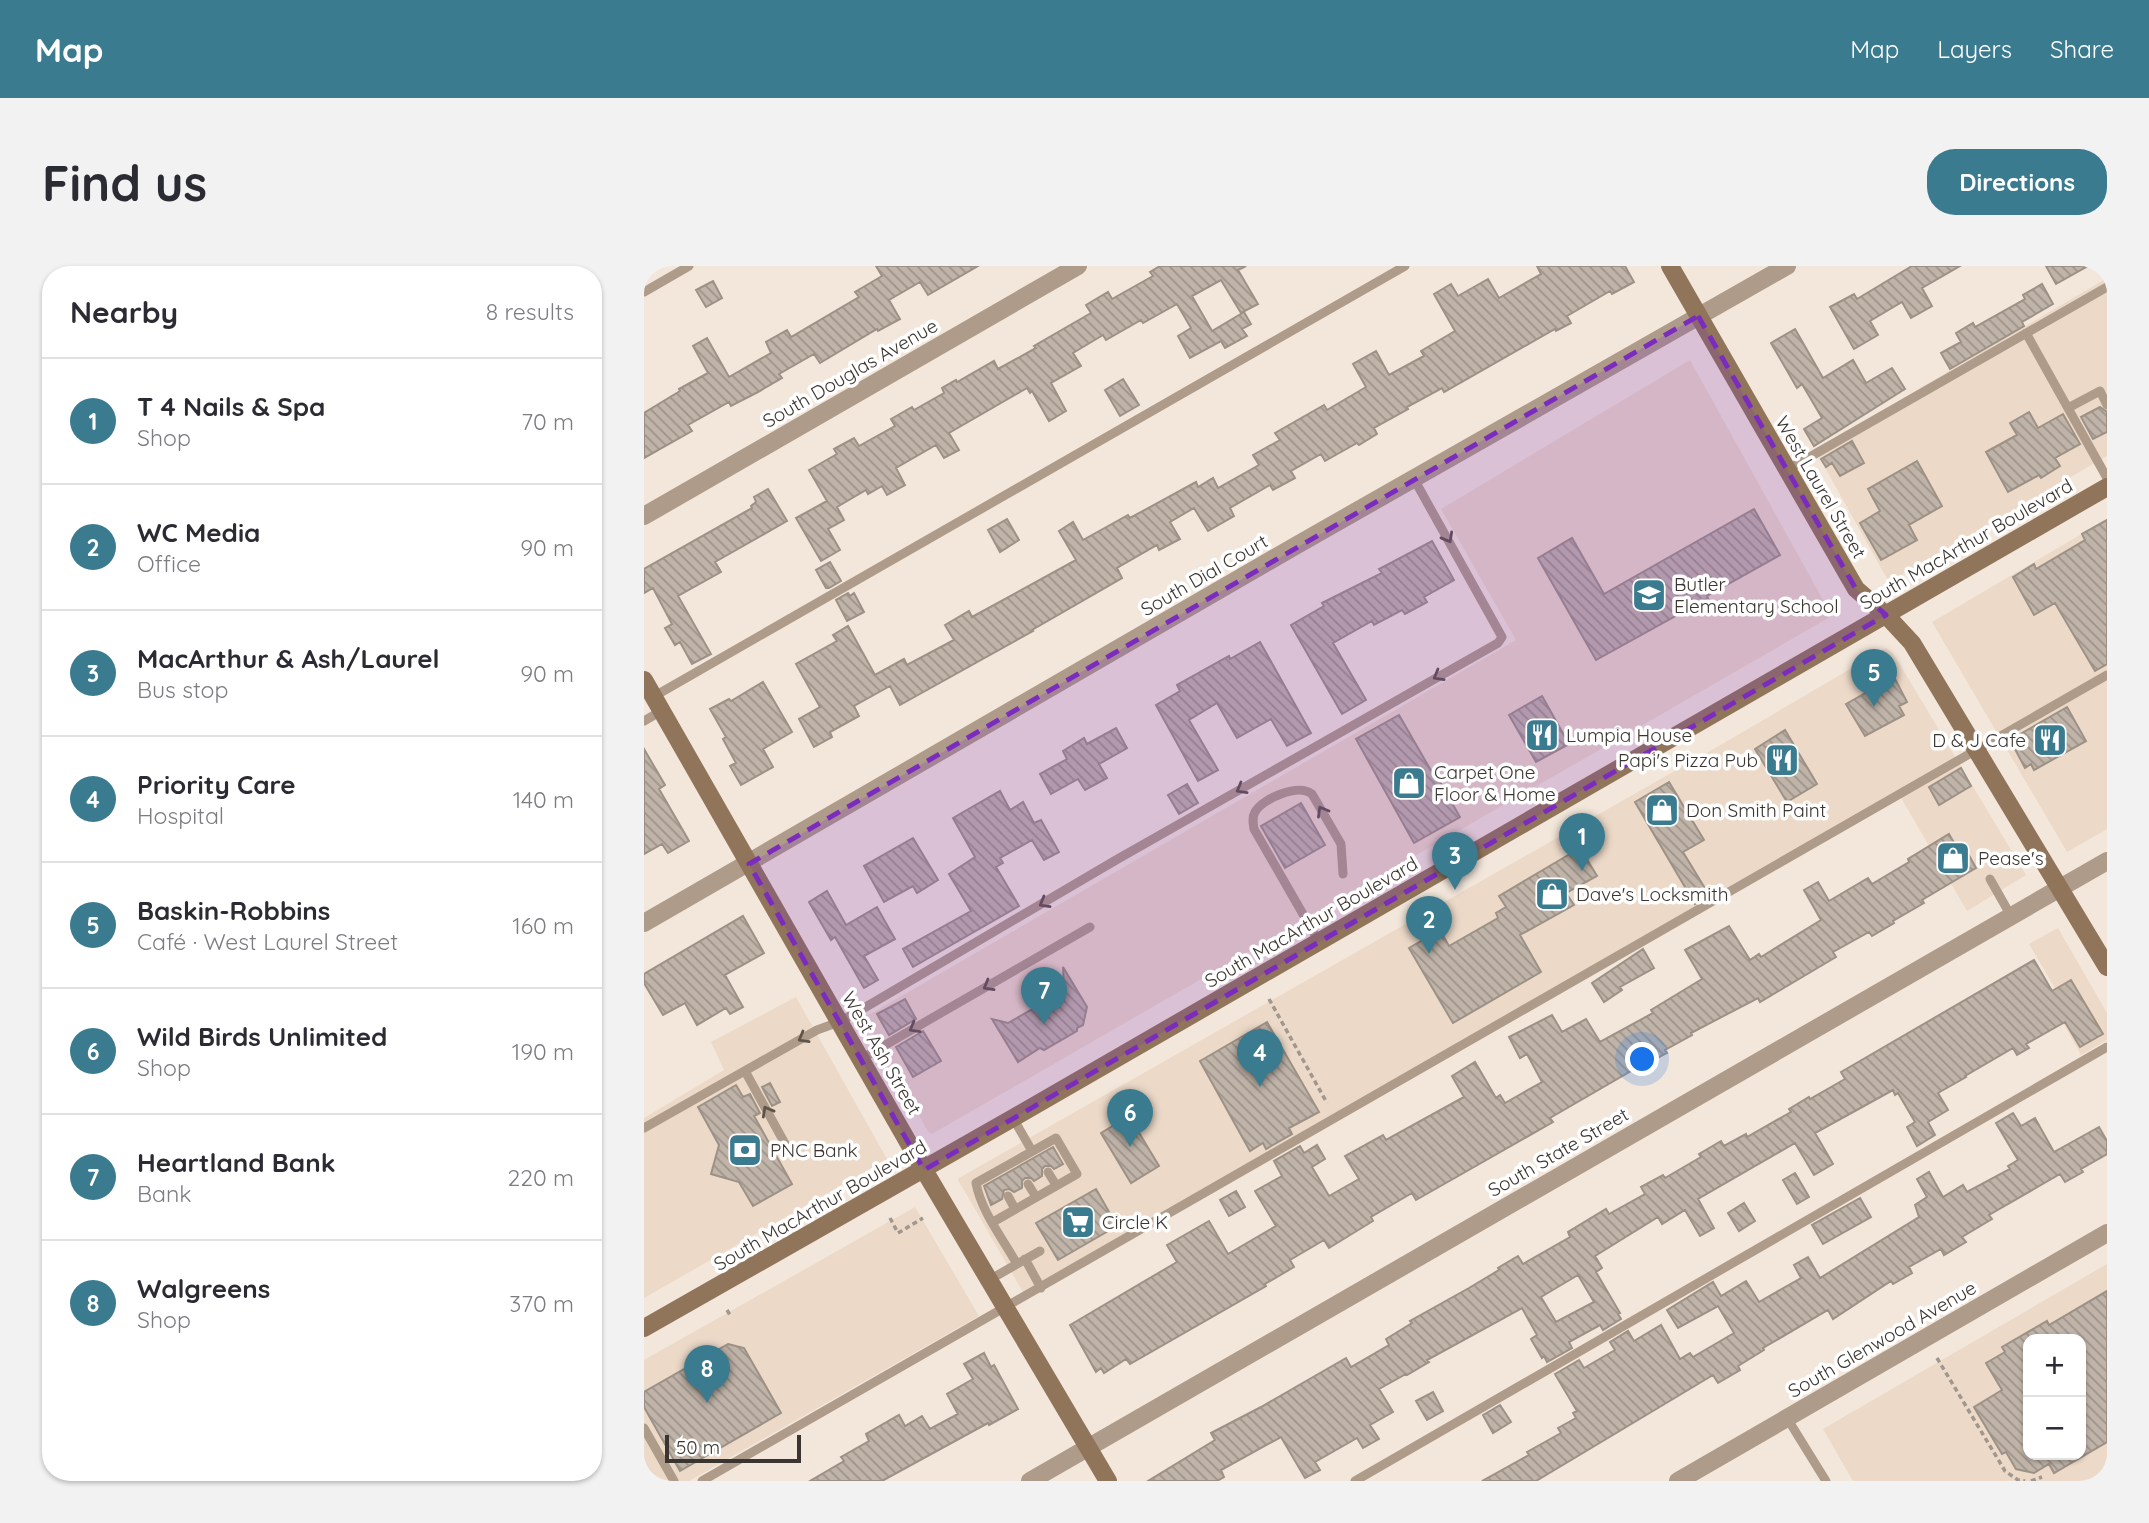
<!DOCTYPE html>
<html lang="en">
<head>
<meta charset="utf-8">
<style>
	:root { --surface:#fff; --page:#f2f2f3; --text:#2b2b33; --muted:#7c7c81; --line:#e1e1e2; --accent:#3b7b8f }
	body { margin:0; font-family:Quicksand,sans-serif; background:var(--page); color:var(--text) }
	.controls { position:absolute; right:21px; bottom:21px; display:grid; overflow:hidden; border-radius:14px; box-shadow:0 2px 5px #0004 }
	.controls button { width:63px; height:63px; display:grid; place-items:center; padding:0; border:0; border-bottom:2px solid var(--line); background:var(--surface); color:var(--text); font:35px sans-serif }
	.scale { position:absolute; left:21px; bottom:18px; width:136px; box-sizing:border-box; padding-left:7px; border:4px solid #3a3530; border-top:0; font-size:19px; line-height:24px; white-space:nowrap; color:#3a3530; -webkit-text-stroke:5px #fff; paint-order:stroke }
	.you { position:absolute; left:999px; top:794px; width:24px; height:24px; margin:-18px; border:5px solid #fff; border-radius:50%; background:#1a73e8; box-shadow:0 0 0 10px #1a73e833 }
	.badge { display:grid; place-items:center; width:46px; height:46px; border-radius:50%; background:var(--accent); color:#fff; font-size:23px; font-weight:700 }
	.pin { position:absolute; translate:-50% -58px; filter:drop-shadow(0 2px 4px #0008) }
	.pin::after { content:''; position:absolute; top:37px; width:24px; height:21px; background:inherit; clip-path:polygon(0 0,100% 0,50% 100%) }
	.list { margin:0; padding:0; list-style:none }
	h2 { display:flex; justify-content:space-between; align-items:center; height:91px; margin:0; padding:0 28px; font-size:30px }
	h2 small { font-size:23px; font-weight:400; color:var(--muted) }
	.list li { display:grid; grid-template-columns:46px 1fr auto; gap:21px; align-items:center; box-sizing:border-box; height:126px; padding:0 28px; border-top:2px solid var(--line) }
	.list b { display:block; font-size:26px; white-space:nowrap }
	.list p { margin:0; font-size:23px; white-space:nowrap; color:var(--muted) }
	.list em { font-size:23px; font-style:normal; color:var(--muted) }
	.map { position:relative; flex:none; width:1463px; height:1215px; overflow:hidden; border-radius:28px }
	header { display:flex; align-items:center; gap:42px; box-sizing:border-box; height:98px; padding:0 35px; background:var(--accent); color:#fff }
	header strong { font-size:33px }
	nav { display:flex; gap:38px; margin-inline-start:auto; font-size:24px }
	.intro { display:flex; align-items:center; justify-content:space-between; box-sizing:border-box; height:168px; padding:0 42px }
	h1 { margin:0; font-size:49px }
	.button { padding:18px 32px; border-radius:28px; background:var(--accent); color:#fff; font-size:24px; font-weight:700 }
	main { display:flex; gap:42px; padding:0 42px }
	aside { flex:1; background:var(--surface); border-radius:28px; box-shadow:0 2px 5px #0004 }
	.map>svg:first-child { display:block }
	.built { fill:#ecd9c8; fill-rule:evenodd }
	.building { fill:url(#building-back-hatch); stroke:#9d9186; stroke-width:2; fill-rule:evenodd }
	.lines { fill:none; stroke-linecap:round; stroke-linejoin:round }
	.path { stroke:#a0978e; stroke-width:3.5; stroke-dasharray:5 3.5; stroke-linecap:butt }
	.lane { stroke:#ae9b89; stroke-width:9 }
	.street { stroke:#ae9b89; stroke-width:18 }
	.secondary { stroke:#90755b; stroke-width:18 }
	.oneway { stroke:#5d544b }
	.marked { fill:#7b2cbf; fill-opacity:0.2; stroke:#7b2cbf; stroke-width:5; stroke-dasharray:14 9; stroke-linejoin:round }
	.labels { text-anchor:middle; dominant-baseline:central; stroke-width:7; stroke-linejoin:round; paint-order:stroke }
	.street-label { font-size:19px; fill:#3a3530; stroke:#fff }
	.poi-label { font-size:19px; fill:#3a3530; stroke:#fff; text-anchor:start }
</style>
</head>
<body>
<header>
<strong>Map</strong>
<nav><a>Map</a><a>Layers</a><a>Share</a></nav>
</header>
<div class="intro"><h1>Find us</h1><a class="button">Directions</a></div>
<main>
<aside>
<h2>Nearby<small>8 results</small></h2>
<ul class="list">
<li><span class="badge">1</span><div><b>T 4 Nails &amp; Spa</b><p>Shop</p></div><em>70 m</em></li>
<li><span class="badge">2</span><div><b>WC Media</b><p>Office</p></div><em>90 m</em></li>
<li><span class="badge">3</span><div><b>MacArthur &amp; Ash/Laurel</b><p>Bus stop</p></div><em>90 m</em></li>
<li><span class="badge">4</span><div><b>Priority Care</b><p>Hospital</p></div><em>140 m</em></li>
<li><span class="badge">5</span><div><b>Baskin-Robbins</b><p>Café · West Laurel Street</p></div><em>160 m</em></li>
<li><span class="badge">6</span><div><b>Wild Birds Unlimited</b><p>Shop</p></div><em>190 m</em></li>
<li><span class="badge">7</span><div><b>Heartland Bank</b><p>Bank</p></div><em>220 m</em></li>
<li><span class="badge">8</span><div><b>Walgreens</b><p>Shop</p></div><em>370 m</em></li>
</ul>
</aside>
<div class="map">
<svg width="1463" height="1215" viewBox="0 0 1463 1215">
	<defs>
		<pattern id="building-back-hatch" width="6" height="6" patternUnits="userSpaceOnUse" patternTransform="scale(1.75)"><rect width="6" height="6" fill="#c0b4a9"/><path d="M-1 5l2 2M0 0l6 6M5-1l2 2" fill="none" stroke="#9d938a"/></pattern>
	</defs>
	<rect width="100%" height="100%" fill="#f3e7db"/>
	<!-- built -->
	<path class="built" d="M1463 12V190L1245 316 1171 184Z
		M1046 94 1188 350 288 868 284 866 221 751 872 374 797 243Z
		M1463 253V563L1423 586 1288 356Z
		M1242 382 1249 387 1382 609 1323 645 1253 525 379 1026 314 914 315 912 1080 477Z
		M1414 662 1463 747V774L1437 789 1414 748 1412 724 1385 678Z
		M152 731 243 893 0 1032V852L80 804 67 776Z
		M271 941 335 1050 45 1215H0V1094Z
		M1463 998V1215H1209L1179 1163ZM1384 1073H1437V1189H1384Z"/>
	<!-- building -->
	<path class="building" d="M232 0H334L284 29 276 16 245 34 256 53 234 65 233 63 176 97 170 88 135 108 138 112 114 126 87 140 85 136 44 159 48 165 0 192V147L36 125 35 123 64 107 49 80 63 72 85 111 127 87 122 76 143 64 147 71 215 31 211 26 238 10Z
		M516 0H602L594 4 614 38 597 47 577 14 548 30 568 65 600 46 607 58 598 63 603 70 581 82 577 75 546 92 534 70 547 62 533 38 499 57 497 54 462 74 459 69 429 87 437 100 407 117 422 145 405 155 388 125 386 127 383 122 305 167 315 184 300 192 292 179 252 202 261 219 243 229 238 220 224 228 222 224 193 241 200 254 184 263 196 284 177 295 152 252 183 235 165 204 193 188 190 183 210 172 215 180 251 160 247 153 268 141 270 144 300 127 298 122 312 114 313 116 350 95 354 103 392 82 390 80 447 47 442 39 464 26 468 33 509 10 506 6Z
		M893 0H981L990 16 968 28 966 25 923 50 927 57 912 65 911 63 800 126 798 122 763 141 764 143 730 162 733 168 715 179 713 177 681 195 677 188 647 205 651 212 629 224 626 219 586 242 590 250 564 265 550 242 526 256 536 273 515 284 513 279 473 302 478 312 388 364 389 365 256 439 246 420 210 440 215 450 186 466 188 471 170 481 155 453 176 441 152 398 193 375 189 369 204 360 231 409 260 393 263 399 310 374 301 359 325 345 328 351 432 294 415 265 429 256 439 274 484 249 486 252 552 216 554 221 569 212 574 222 615 199 609 189 636 174 631 167 680 139 683 144 722 121 709 98 732 85 745 109 780 90 777 85 811 65 790 28 807 18 814 30 844 13 855 32 897 8Z
		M1268 0H1316L1278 22 1288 40 1267 52 1258 36 1226 55 1234 69 1210 83 1186 41 1210 28 1213 33Z
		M1402 0H1444L1412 18Z
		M69 15 78 32 62 41 52 24Z
		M1398 18 1409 38 1378 56 1380 60 1306 103 1297 87 1317 76 1312 67 1329 57 1331 61 1381 33 1379 29Z
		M1151 63 1179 112 1209 94 1222 117 1248 102 1261 123 1170 180 1160 163 1178 152 1158 118 1153 122 1127 77Z
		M479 113 495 139 476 150 461 124Z
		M1456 141 1463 146V166L1449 173 1437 151Z
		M1385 146 1394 162 1419 148 1436 178 1411 192 1416 200 1397 212 1395 209 1364 226 1342 186 1373 169 1366 157Z
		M1208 175 1220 197 1196 210 1188 197 1182 201 1177 193Z
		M1273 195 1298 240 1265 259 1273 274 1237 294 1216 257 1236 245 1224 223Z
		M124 223 143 255 71 296 77 306 34 330 67 388 48 398 36 376 31 379 21 362 28 358 9 322 0 327V303L108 242 107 240 112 236 110 231Z
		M1110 243 1136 289 1063 330 1064 332 952 394 894 292 928 272 960 328Z
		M363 253 375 274 356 286 344 264Z
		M1463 254V398L1451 405 1411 337 1390 349 1369 311 1390 298 1392 303 1441 274 1438 268Z
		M788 275 810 314 780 331 783 336 761 348 758 344 730 359 728 355 689 377 722 434 698 448 647 359 680 340 678 337 738 307 735 303Z
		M186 296 197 315 185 322H182L172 304Z
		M204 327 206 330 210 327 220 346 203 355 192 334Z
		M616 376 667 467 643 480 627 453 593 472 573 437 545 454 574 504 554 515 512 439 536 425 533 419 585 390 586 393Z
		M1250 411 1263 436 1255 440 1260 449 1221 470 1202 438Z
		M119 416 148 466 119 483 129 501 97 519 86 500 92 497 79 473 82 471 66 443 85 433 87 435Z
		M898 430 925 478 892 496 865 449Z
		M1423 441 1442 475 1390 504 1387 498 1381 502 1370 481 1375 478 1371 471Z
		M755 449 793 515 795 514 816 551 770 577 712 473Z
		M472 462 483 482 455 498 463 512 441 524 434 513 407 528 396 508 423 493 419 485 440 472 443 478Z
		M1141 464 1173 518 1143 536 1111 483Z
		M0 483 21 519 15 523 45 575 24 587 18 578 0 588Z
		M1317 502 1327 520 1295 539 1285 521Z
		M1025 516 1060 574 1039 586 1065 629 1051 638 991 536Z
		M543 518 554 537 535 548 524 529Z
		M356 525 366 544 379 536 390 557 397 554 415 586 400 594 388 574 356 592 359 597 352 601 375 640 269 701 259 683 327 645 305 608 331 591 309 552Z
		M657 537 681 579 641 602 617 560Z
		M1305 568 1316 587 1322 584 1332 602 1278 634 1280 637 1249 655 1250 657 1228 670 1225 666 1189 686 1192 691 1116 736 1114 732 1047 767 1048 769 1021 784 1023 787 1002 798 1001 797 906 852 909 856 772 934 768 927 727 951 729 955 685 982 680 974 646 994 650 1001 621 1018 622 1020 486 1098 482 1093 460 1107 457 1102 452 1106 426 1059 533 996 523 979 565 955 584 988 632 960 611 925 638 910 630 895 656 880 660 887 673 879 681 893 668 901 685 930 715 913 701 890 739 869 742 874 820 831 808 810 831 796 852 832 856 829 861 837 898 816 883 788 876 792 865 771 908 749 918 766 942 753 956 776 1009 747 1007 744 1058 713 1041 684 1085 660 1106 694 1115 688 1117 691 1177 654 1160 624 1174 616 1185 635 1224 612 1228 618 1265 596 1264 593Z
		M269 572 294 614 273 627 269 620 240 636 220 600Z
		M936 582 953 610 922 627 930 639 876 669 897 706 809 757 765 682 796 664 805 680 854 652 852 647 862 641 855 630Z
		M183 625 202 659 233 641 251 673 220 690 234 714 220 722 191 671 187 674 165 636Z
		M99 650 120 687 81 709 99 741 86 748 82 742 53 759 41 737 19 749 0 717V708Z
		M999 683 1010 702 976 721 978 724 960 736 948 717Z
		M1390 694 1408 725 1427 714 1459 768 1436 781 1421 756 1382 778 1385 782 1373 789 1369 782 1321 810 1322 811 1294 827 1304 844 1284 856 1291 869 1273 880 1263 861 1271 856 1254 827 1251 829 1249 824 1171 867 1189 898 1170 909 1151 877 1054 933 1070 962 1056 970 1041 944 1018 958 1014 951 951 990 958 1002 952 1006 976 1047 974 1048 977 1053 959 1064 956 1059 925 1076 928 1082 903 1096 900 1090 898 1092 887 1073 893 1069 878 1042 783 1094 785 1096 763 1109 762 1108 735 1123 749 1146 726 1159 735 1173 719 1182 713 1172 671 1196 676 1204 661 1212 637 1171 577 1204 580 1211 573 1215H504L571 1174 567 1167 617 1141 702 1092 707 1101 745 1079 742 1073 768 1057 766 1055 825 1022 855 1004 854 1002 874 990 879 998 926 971 924 966 962 943 965 948 1001 928 997 921 1019 909 1021 912 1057 891 1055 888 1077 875 1080 880 1102 868 1103 871 1147 846 1145 843 1165 831 1166 833 1201 813 1197 806ZM934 1009 950 1036 912 1056 897 1031Z
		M419 701 443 741 439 759 433 762V765L400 784 396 782 374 796 348 753 364 757 420 725Z
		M261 733 272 753 245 769 233 748Z
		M623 756 675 846 645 862 648 868 622 883 619 877 606 885 556 795Z
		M279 765 297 795 269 811 252 781Z
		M126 817 136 836 128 840 118 821Z
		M92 819 99 831 106 828 116 847 110 850 148 918 109 940 95 916 67 908 75 879 54 841Z
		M1369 847 1377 860 1391 852 1410 886 1455 861 1463 875V888L1437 903 1439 906 1421 916 1416 908 1345 949 1348 953 1318 971 1322 976 1300 989 1297 983 1265 1001 1268 1007 1249 1018 1247 1015 1189 1053 1184 1044 1119 1082 1120 1084 1094 1100 1096 1104 1074 1117 1069 1109 892 1215H838L885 1189 883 1186 917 1167 914 1162 932 1152 929 1147 933 1145 911 1108 935 1094 940 1102 971 1084 966 1076 984 1065 990 1075 1017 1059 1036 1093 1046 1087 1049 1091 1090 1067 1074 1040 1034 1062 1023 1044 1069 1016 1077 1030 1102 1015 1115 1036 1157 1012 1150 999 1164 991 1176 1012 1275 951 1271 939 1283 931 1273 913 1285 906 1299 931 1319 919 1323 926 1366 903 1364 900 1374 894 1352 857Z
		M485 850 515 900 487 917 457 867Z
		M409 881 419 898 410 903 407 900H401L398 903V910L390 915 387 912H381L378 915V922L370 926 365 923 360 924 358 933 347 939 340 920Z
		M1151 907 1165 931 1153 938 1139 914Z
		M452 923 473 960 414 994 392 957Z
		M592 925 601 941 585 950 576 934Z
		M1216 932 1227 951 1179 978 1168 959Z
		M1100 937 1111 955 1095 965 1084 947Z
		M1463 1025V1176L1410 1207 1405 1198 1390 1207 1372 1203 1362 1186 1358 1188 1330 1141 1358 1124 1342 1097 1361 1086 1358 1081 1403 1055 1405 1059ZM1384 1073H1437V1189H1384Z
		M84 1078 100 1082 137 1147 36 1205 0 1141V1126Z
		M340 1087 347 1101 350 1099 374 1143 345 1159 344 1157 238 1215H166L200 1195 197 1191 225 1175 222 1168 255 1149 261 1160 278 1150 286 1163 314 1148 303 1128 329 1113 320 1098Z
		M789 1126 799 1145 783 1154 772 1135Z
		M856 1139 867 1156 849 1167 839 1149Z"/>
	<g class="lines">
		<!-- path -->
		<path class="path" d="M625 733 683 837
			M246 952 254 967 279 952
			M83 1044 86 1049
			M1293 1092 1361 1205 1374 1214 1381 1215
			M1387 1215 1398 1211"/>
		<!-- lane -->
		<path class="lane" d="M0 26 45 0
			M1382 67 1463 212
			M1424 142 1456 125 1463 139
			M1143 204 1463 21
			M9 431 761 0
			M0 455 17 445
			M1346 613 1367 650
			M675 676 610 563C609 557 608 551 611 546 618 533 654 517 668 528L697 578 699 608
			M217 793 446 661
			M101 805 145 885
			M369 852 388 885
			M0 862 173 764 195 756 215 745 472 594 854 377 858 371 770 213
			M404 906 412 919
			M384 918 392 931
			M364 930 371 943
			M349 956 433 908 412 872 332 917C337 945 359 973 373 998
			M381 993 397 1022
			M345 1014 396 985
			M1143 1152 1182 1215
			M0 1162 30 1215
			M58 1215 1463 409
			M711 1215 1463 781"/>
		<!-- street -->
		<path class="street" d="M0 250 434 0
			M0 657 653 279 1143 0
			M386 1215 1463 595
			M1034 1215 1463 967"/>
		<!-- secondary -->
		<path class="secondary" d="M1026 0 1212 323 1242 349 1268 377 1463 701
			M0 414 280 904 464 1215
			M0 1062 369 852 1463 221"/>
	</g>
	<!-- one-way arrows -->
	<defs><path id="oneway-chevron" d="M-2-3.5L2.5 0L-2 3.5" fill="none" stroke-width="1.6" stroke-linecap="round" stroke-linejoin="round" transform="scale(1.75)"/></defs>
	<g class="oneway">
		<use href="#oneway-chevron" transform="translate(804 272) rotate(61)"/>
		<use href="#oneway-chevron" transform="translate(794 410) rotate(150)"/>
		<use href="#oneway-chevron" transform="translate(597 523) rotate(150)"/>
		<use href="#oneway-chevron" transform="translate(678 545) rotate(-120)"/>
		<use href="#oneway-chevron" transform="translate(400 637) rotate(150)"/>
		<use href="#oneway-chevron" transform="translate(344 720) rotate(150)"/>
		<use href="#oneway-chevron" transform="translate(270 762) rotate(150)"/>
		<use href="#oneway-chevron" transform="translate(159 772) rotate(150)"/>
		<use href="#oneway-chevron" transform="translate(123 845) rotate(-119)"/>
	</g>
	<!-- marked area -->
	<path class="marked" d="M1054 50 1212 323 1242 349 280 904 105 598Z"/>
	<!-- icons -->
	<defs>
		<g id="school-square" transform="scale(1.75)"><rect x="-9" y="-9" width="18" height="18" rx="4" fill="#3b7b8f" stroke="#fff"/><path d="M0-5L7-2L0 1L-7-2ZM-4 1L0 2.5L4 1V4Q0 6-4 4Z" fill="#fff"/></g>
		<g id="restaurant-square" transform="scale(1.75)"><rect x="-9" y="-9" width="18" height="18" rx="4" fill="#3b7b8f" stroke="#fff"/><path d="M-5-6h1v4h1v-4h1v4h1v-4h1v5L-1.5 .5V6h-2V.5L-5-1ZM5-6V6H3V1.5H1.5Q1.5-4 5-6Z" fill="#fff"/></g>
		<g id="shop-square" transform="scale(1.75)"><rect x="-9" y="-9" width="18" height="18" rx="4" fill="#3b7b8f" stroke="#fff"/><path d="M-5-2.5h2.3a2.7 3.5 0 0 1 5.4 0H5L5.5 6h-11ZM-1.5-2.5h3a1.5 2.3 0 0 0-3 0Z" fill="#fff"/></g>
		<g id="bank-square" transform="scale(1.75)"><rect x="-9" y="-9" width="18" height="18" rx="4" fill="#3b7b8f" stroke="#fff"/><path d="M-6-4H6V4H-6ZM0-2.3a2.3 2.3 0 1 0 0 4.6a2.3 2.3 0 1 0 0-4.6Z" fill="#fff"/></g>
		<g id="supermarket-square" transform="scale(1.75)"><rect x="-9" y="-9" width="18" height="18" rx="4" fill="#3b7b8f" stroke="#fff"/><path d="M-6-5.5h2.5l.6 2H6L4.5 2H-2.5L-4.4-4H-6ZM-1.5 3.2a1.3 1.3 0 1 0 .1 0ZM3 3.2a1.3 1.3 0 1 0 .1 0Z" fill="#fff"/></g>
	</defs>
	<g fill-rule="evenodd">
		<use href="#school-square" x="1005" y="329"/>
		<use href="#restaurant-square" x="898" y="469"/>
		<use href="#restaurant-square" x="1406" y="474"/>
		<use href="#restaurant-square" x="1138" y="494"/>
		<use href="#shop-square" x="765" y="517"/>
		<use href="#shop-square" x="1018" y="544"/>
		<use href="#shop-square" x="1309" y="592"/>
		<use href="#shop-square" x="908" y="628"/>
		<use href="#bank-square" x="101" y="884"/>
		<use href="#supermarket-square" x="434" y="956"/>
	</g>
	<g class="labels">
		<!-- street labels -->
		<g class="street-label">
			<text transform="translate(206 107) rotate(-30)">South Douglas Avenue</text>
			<text transform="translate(1177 221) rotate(60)">West Laurel Street</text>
			<text transform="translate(1322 278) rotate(-30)">South MacArthur Boulevard</text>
			<text transform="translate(560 309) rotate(-30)">South Dial Court</text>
			<text transform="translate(667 656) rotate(-30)">South MacArthur Boulevard</text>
			<text transform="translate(238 787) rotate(60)">West Ash Street</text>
			<text transform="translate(914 886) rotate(-30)">South State Street</text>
			<text transform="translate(176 939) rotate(-30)">South MacArthur Boulevard</text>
			<text transform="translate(1238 1073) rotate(-30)">South Glenwood Avenue</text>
		</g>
		<!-- poi labels -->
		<g class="poi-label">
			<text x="1030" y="318">Butler<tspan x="1030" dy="22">Elementary School</tspan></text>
			<text x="922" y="469">Lumpia House</text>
			<text x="1382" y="474" text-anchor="end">D &amp; J Cafe</text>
			<text x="1114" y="494" text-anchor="end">Papi's Pizza Pub</text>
			<text x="790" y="506">Carpet One<tspan x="790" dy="22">Floor &amp; Home</tspan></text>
			<text x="1042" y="544">Don Smith Paint</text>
			<text x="1334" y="592">Pease's</text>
			<text x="932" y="628">Dave's Locksmith</text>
			<text x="126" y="884">PNC Bank</text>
			<text x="458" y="956">Circle K</text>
		</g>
	</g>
</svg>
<div class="controls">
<button>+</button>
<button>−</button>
</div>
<div class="scale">50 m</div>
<div class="you"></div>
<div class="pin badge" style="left:938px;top:605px">1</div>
<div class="pin badge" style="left:785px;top:688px">2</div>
<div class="pin badge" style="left:811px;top:624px">3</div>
<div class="pin badge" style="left:616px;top:821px">4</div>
<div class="pin badge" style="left:1230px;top:441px">5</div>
<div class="pin badge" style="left:486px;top:881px">6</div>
<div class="pin badge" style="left:400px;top:759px">7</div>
<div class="pin badge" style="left:63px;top:1137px">8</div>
</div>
</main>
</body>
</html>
